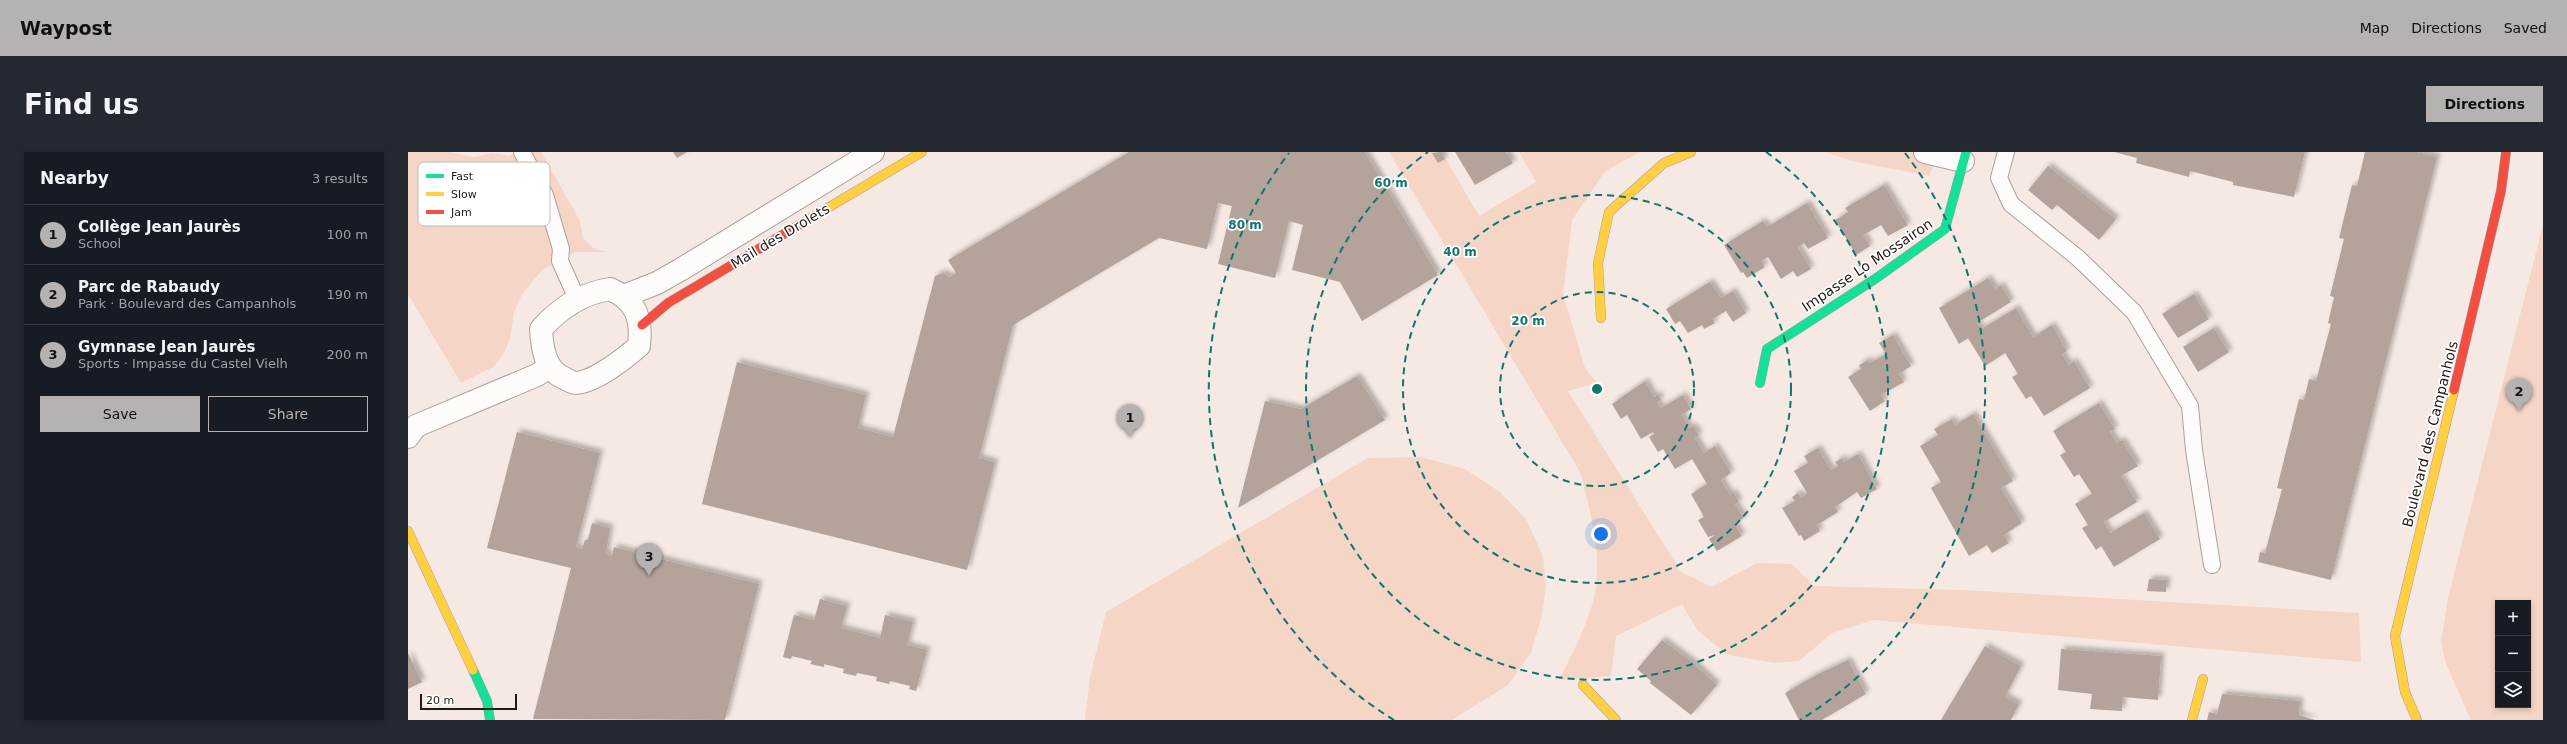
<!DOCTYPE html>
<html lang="en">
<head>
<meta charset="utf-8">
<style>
	:root { --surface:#171b24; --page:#242831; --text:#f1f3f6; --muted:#9ea1a6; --line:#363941; --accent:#b6b2b1 }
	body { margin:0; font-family:"DejaVu Sans",sans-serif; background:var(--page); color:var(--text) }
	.controls { position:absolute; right:12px; bottom:12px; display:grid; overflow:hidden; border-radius:0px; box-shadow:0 2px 6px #0003 }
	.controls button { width:36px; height:36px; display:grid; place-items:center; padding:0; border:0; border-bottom:1px solid var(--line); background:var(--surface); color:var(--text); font:20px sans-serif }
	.scale { position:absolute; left:12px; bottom:10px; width:97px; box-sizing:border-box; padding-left:4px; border:2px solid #241a14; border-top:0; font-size:11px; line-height:14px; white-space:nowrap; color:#241a14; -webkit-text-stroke:3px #fff; paint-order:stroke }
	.you { position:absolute; left:1193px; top:382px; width:14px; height:14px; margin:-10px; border:3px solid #fff; border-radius:50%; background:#1a73e8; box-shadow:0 0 0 6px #1a73e833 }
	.badge { display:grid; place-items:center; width:26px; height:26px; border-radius:50%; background:var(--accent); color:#111; font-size:13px; font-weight:700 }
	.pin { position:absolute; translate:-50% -33px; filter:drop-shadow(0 1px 2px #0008) }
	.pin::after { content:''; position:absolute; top:21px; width:14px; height:12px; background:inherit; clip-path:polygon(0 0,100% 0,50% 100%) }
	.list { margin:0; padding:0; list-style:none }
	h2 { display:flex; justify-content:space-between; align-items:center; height:52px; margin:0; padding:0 16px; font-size:17px }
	h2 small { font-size:13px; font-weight:400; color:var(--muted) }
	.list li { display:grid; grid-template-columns:26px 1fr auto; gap:12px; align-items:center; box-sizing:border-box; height:60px; padding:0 16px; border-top:1px solid var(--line) }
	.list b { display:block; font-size:15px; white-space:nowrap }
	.list p { margin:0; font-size:13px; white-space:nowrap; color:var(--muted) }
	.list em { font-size:13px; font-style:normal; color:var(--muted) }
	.actions { display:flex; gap:8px; padding:12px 16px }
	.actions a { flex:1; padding:9px 0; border:1px solid var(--accent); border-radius:0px; text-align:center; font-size:14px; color:var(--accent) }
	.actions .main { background:var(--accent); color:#111 }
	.icon { flex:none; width:22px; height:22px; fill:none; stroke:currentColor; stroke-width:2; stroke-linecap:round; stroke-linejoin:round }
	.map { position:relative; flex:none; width:2135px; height:568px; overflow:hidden; border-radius:0px }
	header { display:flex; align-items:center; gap:24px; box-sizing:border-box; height:56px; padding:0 20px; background:var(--accent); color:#111 }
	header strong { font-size:19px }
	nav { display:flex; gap:22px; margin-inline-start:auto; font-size:14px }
	.intro { display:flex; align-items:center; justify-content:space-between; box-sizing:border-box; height:96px; padding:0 24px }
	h1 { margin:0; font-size:28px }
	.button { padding:10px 18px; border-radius:0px; background:var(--accent); color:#111; font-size:14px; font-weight:700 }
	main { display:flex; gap:24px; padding:0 24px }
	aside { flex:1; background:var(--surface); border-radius:0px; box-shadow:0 2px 6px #0003 }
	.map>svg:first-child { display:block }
	.green { fill:#f5d5c5; fill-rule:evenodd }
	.building { fill:#b4a39a; filter:url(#shadow) }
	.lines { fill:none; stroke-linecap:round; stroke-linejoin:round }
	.lane-casing { stroke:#aba09b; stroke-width:18 }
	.street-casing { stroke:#aba09b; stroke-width:24 }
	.fast-casing { stroke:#aba09b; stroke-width:10 }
	.slow-casing { stroke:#aba09b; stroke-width:10 }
	.jam-casing { stroke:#aba09b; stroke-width:10 }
	.lane { stroke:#fefcfb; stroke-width:16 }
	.street { stroke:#fefcfb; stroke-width:22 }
	.fast { stroke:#16e098; stroke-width:9 }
	.slow { stroke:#ffcf43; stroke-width:9 }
	.jam { stroke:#f24e42; stroke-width:9 }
	.ring { fill:none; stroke:#0f766e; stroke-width:2; stroke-dasharray:7 5 }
	.labels { text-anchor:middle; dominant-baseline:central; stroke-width:3.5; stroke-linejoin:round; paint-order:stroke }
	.street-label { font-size:14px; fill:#241a14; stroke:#fff }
	.key { fill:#fff; stroke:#bdbab8; stroke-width:1 }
	.key-label { font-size:11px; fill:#241a14 }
	.centre { fill:#0f766e; stroke:#fff; stroke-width:2 }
	.ring-label { font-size:12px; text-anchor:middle; font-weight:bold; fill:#0f766e; stroke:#fff; stroke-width:3.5; stroke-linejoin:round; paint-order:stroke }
</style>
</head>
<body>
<header>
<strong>Waypost</strong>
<nav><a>Map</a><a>Directions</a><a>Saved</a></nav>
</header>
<div class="intro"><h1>Find us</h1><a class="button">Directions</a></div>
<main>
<aside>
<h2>Nearby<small>3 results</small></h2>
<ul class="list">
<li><span class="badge">1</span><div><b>Collège Jean Jaurès</b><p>School</p></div><em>100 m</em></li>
<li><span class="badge">2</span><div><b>Parc de Rabaudy</b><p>Park · Boulevard des Campanhols</p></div><em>190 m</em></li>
<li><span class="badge">3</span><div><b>Gymnase Jean Jaurès</b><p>Sports · Impasse du Castel Vielh</p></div><em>200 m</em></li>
</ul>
<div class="actions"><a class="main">Save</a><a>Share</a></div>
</aside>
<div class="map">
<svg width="2135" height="568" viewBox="0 0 2135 568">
	<defs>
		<filter id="shadow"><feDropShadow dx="3.5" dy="-3.5" stdDeviation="2" flood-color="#0004"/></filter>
	</defs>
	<rect width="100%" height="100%" fill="#f6e9e3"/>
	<!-- green -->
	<path class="green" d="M0 0H41L66 5 85 1 101 4 108 0H133L172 69 175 86 186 97 199 100H167L134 118 114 142 106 160 102 187 95 203 85 215 53 231 0 142Z
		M981 0H1034L1071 64 1128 30 1111 0H1232L1197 19 1164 68 1155 142 1177 216 1189 231 1160 239 1273 420 1304 435 1349 411 1384 412 1406 434 1556 438 1951 461 1953 510 1465 468 1424 481 1391 509 1367 511 1320 503 1290 479 1274 452 1208 484 1203 524 1151 528C1164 503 1177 477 1185 450 1196 407 1183 361 1172 320Z
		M1417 0H1531L1521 24 1444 9Z
		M2135 73V568H2063L2038 512 2033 490 2040 446ZM2090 451H2120V553H2090Z
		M1012 305 1057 317 1092 340 1118 367 1135 404 1138 434 1134 463 1123 501 1100 533 1044 568H677L682 525 698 460 960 306Z"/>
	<!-- building -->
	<path class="building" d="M265 0H279L269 6Z
		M721 0H957L1030 123 954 169 932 130 884 118 895 73 881 69 867 126 810 112 824 54 810 51 799 97 751 86 605 173 571 306 587 310 559 418 294 352 329 210 458 243 450 276 485 285 527 124 535 121 542 125 548 121 540 108Z
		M1033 0 1037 7 1030 11 1024 1Z
		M1047 0H1098L1105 11 1067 33Z
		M1706 0H1897L1886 45 1825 33V30L1782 19 1781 25 1728 11 1729 6Z
		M1957 0H2008L2029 5 1923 428 1850 410 1852 400 1857 401 1874 337 1869 336 1891 247 1896 248 1901 227 1908 229 1923 172 1920 171 1926 145 1922 144 1936 87 1931 86 1944 33 1949 34Z
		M1640 14 1708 67 1691 88 1649 53 1644 58 1620 38Z
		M1476 33 1500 73 1480 84 1473 73 1455 83 1462 94 1448 103 1427 68 1440 60 1437 56Z
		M1399 51 1420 86 1400 97 1396 91 1390 95 1403 117 1389 125 1385 119 1373 127 1360 105 1353 109 1357 115 1339 126 1335 120 1333 121 1316 93 1355 69 1359 75Z
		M1580 126 1587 137 1593 133 1603 150 1569 171 1573 177 1608 156 1625 185 1644 173 1659 199 1654 202 1661 213 1666 209 1682 236 1636 264 1623 244 1618 247 1604 225 1610 222 1597 201 1577 214 1560 186 1551 192 1531 156Z
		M1302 130 1313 146 1325 139 1338 161 1325 170 1318 159 1305 167 1307 171 1296 177 1294 173 1280 181 1272 169 1267 172 1258 157Z
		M1786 142 1801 167 1770 186 1754 162Z
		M1806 176 1821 200 1790 220 1775 195Z
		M1485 183 1503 214 1491 222 1496 230 1473 243 1477 249 1462 259 1440 225 1453 217 1451 213 1460 208 1462 211 1478 202 1471 191Z
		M949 224 977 268 830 356 857 249 893 257Z
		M1237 229 1246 245 1250 242 1253 248 1249 250 1253 256 1275 243 1283 257 1274 263 1281 276 1285 274 1291 283 1287 286 1296 301 1307 294 1323 321 1313 328 1322 343 1325 340 1331 350 1327 352 1336 366 1326 372 1334 384 1309 399 1301 387 1307 383 1300 385 1290 368 1296 365 1283 342 1299 332 1284 307 1267 317 1255 297 1250 300 1241 285 1246 282 1245 280 1233 287 1219 263 1213 267 1204 252Z
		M1691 251 1707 277 1702 280 1709 291 1714 288 1730 314 1713 324 1729 350 1696 370 1702 381 1736 361 1752 387 1706 415 1693 394 1688 398 1674 376 1680 373 1667 352 1684 342 1671 322 1666 325 1652 303 1658 300 1645 279Z
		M1565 262 1605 329 1593 336 1614 371 1596 383 1601 391 1584 401 1579 393 1561 404 1523 336 1533 330 1512 294 1530 283 1526 277 1544 267 1547 273Z
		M109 280 192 301 168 395 174 397 177 388H180L184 371 202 376 198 402 204 404 206 395 351 432 317 568 125 567 163 416 79 396Z
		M1410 296 1423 318 1430 314 1427 310 1434 306 1436 310 1450 302 1469 337 1453 346 1449 340 1427 355 1430 360 1409 373 1412 379 1396 389 1393 383 1391 384 1374 356 1387 349 1384 345 1390 341 1393 345 1399 341 1386 319 1400 311 1396 304Z
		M1741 427 1759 428 1758 440 1739 439Z
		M412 447 439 454 433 476 472 486 477 463 505 470 499 493 519 498 508 539 501 537 502 534 482 529 481 532 468 529 469 525 449 521 448 524 435 521 436 517 416 512V515L402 512 404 509 384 504 383 507 375 505 386 463 406 468Z
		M1254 488 1283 509 1309 533 1283 563 1242 531 1243 529 1229 517Z
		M1577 494 1613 514 1597 545 1611 552 1603 568H1533Z
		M1653 497 1753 504 1750 548 1715 545 1714 559 1682 557 1684 542 1650 538Z
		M0 501 14 530 0 537Z
		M1440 508 1458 542 1414 568H1391L1377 541 1408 523Z
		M1814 542 1892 549 1891 563 1907 568H1799L1801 560 1809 562Z"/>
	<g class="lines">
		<!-- lane casing -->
		<g class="lane-casing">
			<path id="lane" d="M114 0 137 43 153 97 152 109 170 149
				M1598 0 1591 26 1603 52 1670 106 1726 160 1782 254 1786 298 1804 413"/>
		</g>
		<!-- street casing -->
		<g class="street-casing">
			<path id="street" d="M1517 0 1555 9
				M202 137C229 149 234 167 231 194 217 206 187 230 168 231 164 231 160 228 156 226 137 218 134 196 133 177 151 157 175 141 202 137Z
				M216 144 249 131 272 118 465 0
				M0 285 8 274 129 223 141 215"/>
		</g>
		<!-- fast casing -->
		<g class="fast-casing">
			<path id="fast" d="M1352 231 1359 197 1467 127 1537 77 1558 0
				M65 518 79 549 82 568"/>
		</g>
		<!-- slow casing -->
		<g class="slow-casing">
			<path id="slow" d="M391 73 514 0
				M1193 166 1190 111 1201 60 1256 11 1283 0
				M0 379 65 518
				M1175 533 1208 568
				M1784 568 1795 527
				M2009 568 1997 540 1987 484 2046 238"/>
		</g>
		<!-- jam casing -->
		<g class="jam-casing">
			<path id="jam" d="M234 173 260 151 391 73
				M2046 238 2093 39 2098 0"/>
		</g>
		<!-- lane -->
		<use href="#lane" class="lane"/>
		<!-- street -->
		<use href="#street" class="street"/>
		<!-- fast -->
		<use href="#fast" class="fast"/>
		<!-- slow -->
		<use href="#slow" class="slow"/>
		<!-- jam -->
		<use href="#jam" class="jam"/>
	</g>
	<!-- distance rings -->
	<g class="ring">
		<circle cx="1189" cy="237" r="97"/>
		<circle cx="1189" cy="237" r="194"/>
		<path d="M1358 0A291 291 0 1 1 1020 0"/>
		<path d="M986 568A388 388 0 0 1 881 1M1497 1A388 388 0 0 1 1392 568"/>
	</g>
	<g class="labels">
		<!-- street labels -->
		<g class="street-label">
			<text transform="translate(372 84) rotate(-31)">Mail des Drolets</text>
			<text transform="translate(1459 113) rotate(-34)">Impasse Lo Mossairon</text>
			<text transform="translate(2022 282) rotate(-76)">Boulevard des Campanhols</text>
		</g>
	</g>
	<!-- legend -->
	<rect x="10" y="10" width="132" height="64" rx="6" class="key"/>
	<rect x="18" y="22" width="18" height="4" fill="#16e098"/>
	<rect x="18" y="40" width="18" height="4" fill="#ffcf43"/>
	<rect x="18" y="58" width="18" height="4" fill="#f24e42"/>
	<g class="key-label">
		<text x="43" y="28">Fast</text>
		<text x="43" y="46">Slow</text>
		<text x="43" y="64">Jam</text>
	</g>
	<circle cx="1189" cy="237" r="6" class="centre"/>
	<g class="ring-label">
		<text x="983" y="35">60 m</text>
		<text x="837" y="77">80 m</text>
		<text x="1052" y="104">40 m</text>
		<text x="1120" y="173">20 m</text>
	</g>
</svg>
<div class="controls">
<button>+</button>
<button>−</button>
<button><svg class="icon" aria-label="layers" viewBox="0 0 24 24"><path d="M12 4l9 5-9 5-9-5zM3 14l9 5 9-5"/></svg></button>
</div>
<div class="scale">20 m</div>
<div class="you"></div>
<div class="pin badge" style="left:722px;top:285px">1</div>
<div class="pin badge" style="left:2111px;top:259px">2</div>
<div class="pin badge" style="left:241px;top:424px">3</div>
</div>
</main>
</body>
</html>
